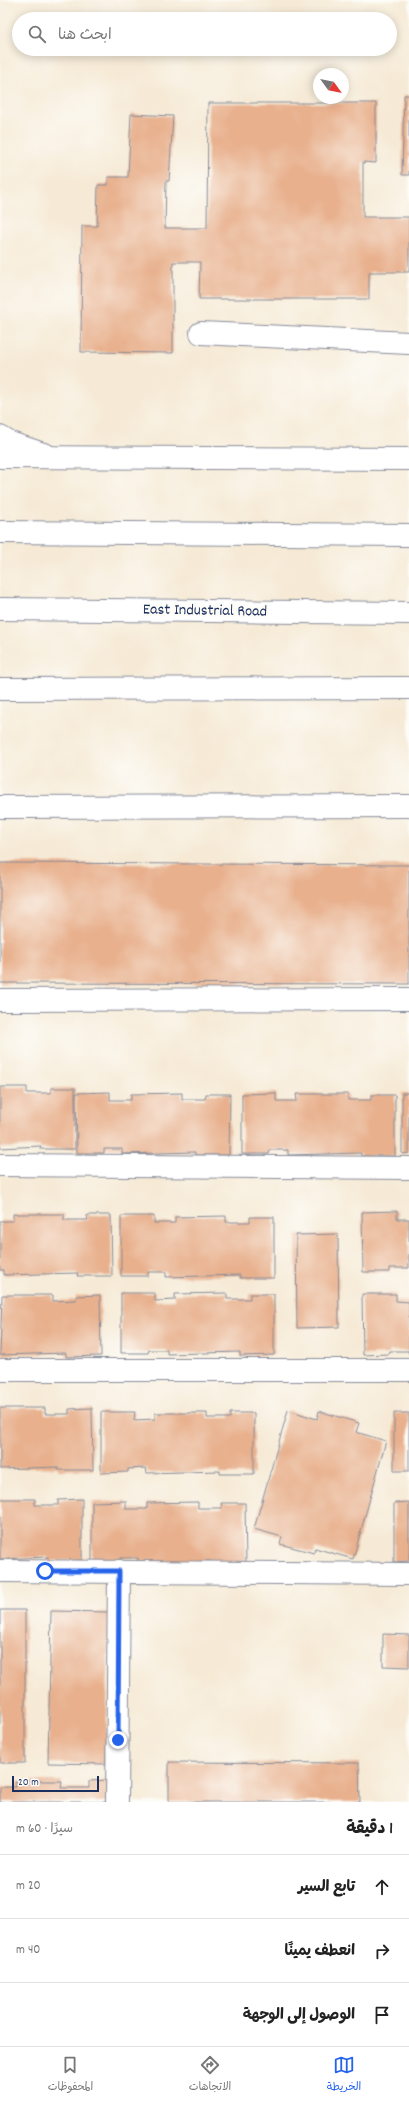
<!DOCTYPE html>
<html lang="ar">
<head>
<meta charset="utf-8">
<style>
	:root { --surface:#fff; --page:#f6f6f6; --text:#222; --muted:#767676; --line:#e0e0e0; --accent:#2563eb }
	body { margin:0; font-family:Dekko,"Playpen Sans Arabic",sans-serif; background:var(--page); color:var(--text); direction:rtl }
	.compass { position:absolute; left:313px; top:68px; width:36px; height:36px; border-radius:50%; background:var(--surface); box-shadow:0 2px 10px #0003; rotate:123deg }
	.scale { position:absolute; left:12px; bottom:10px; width:87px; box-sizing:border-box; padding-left:4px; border:2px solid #1b2f5e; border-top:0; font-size:11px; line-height:14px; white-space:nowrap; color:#1b2f5e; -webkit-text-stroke:3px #fdfcf7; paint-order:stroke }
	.stop { position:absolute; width:12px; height:12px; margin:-9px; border:3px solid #2563eb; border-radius:50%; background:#fff }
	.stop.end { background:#2563eb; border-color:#fff; box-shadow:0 1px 4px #0008 }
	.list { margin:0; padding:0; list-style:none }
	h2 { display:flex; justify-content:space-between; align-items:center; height:52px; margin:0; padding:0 16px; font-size:17px }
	h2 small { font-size:13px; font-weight:400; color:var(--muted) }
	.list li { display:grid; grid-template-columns:26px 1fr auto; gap:12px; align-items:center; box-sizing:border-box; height:64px; padding:0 16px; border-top:1px solid var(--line) }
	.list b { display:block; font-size:15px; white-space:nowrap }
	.list em { font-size:13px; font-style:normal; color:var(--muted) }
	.icon { flex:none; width:22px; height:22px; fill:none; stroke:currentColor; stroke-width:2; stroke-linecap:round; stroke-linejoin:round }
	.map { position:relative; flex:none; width:409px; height:1802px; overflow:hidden; direction:ltr }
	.search { position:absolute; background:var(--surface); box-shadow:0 2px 10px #0003; left:12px; right:12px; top:12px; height:44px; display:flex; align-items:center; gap:10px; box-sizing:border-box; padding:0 14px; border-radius:22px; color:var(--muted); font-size:15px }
	.sheet { height:244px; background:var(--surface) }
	nav { display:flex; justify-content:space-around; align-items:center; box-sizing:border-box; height:56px; border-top:1px solid var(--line); background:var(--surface); font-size:11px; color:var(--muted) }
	nav a { display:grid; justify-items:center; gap:2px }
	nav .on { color:var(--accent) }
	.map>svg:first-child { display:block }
	.building { fill:#e8b08d }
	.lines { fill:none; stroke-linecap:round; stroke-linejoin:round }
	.minor-casing { stroke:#888c9a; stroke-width:24 }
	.major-casing { stroke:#888c9a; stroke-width:24 }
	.highway-casing { stroke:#888c9a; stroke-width:24 }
	.minor { stroke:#fff; stroke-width:22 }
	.major { stroke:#fff; stroke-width:22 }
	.highway { stroke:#fff; stroke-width:22 }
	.route { stroke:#2563eb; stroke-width:5 }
	.labels { text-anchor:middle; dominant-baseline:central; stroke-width:4; stroke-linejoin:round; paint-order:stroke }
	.street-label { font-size:16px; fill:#1b2f5e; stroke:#fdfcf7 }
</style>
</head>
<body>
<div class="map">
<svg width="409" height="1802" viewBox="0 0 409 1802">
	<rect width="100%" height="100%" fill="#fdfcf7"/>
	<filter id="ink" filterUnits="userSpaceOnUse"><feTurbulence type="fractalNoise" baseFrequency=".025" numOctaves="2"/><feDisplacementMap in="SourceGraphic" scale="8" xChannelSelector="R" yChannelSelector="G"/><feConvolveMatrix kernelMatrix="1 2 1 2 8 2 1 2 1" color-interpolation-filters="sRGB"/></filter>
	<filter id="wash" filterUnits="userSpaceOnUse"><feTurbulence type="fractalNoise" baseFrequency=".012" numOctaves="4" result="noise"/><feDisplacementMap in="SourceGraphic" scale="16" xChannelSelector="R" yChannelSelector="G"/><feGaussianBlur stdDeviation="0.9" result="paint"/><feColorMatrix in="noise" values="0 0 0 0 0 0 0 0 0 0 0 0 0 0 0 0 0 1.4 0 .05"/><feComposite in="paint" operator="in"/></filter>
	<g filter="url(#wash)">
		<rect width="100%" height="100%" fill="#f6ead6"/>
		<g id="blocks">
			<!-- building -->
			<path class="building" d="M404 95H409V175H402Z
				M208 103H376V163L363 162V217H409V272H369V299H199L200 262H173V353L81 352 82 226H97L98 185H108V177H128L131 114 173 116 169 181H166L165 228H207Z
				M0 863 409 865V984L0 983Z
				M0 1087H27V1093H51V1088H75V1149H40L41 1146 0 1148Z
				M110 1092V1100H131V1094L182 1093V1099H205L206 1094H230L229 1155H195V1152L122 1154V1149H104V1153H77L76 1093Z
				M276 1093V1101H297L296 1094H348V1100H371V1095H395V1156H361V1153L288 1155V1150H270L269 1154H242V1094Z
				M402 1093H409V1153L402 1154Z
				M397 1211V1219H409V1268H390V1272H363L362 1212Z
				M13 1214H64V1220H88L87 1215H111L112 1276H77L78 1273 4 1275V1270H0V1221H13Z
				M121 1216H154V1223H175V1217L226 1216V1222H250V1217H274V1278H240V1275L166 1277V1272H148V1276H121Z
				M338 1234 339 1327 297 1328 296 1235Z
				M121 1293H155V1301L175 1300V1294L227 1293V1299H250V1294H274V1355L240 1356V1352L167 1354V1350H149L148 1353H121Z
				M362 1294H396V1301L409 1302V1354L408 1351H390L389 1354 363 1355Z
				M2 1295H53V1301L76 1300V1296L100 1295 101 1356 66 1357V1353L0 1355Z
				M0 1408H45V1414H69V1409L92 1408 93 1470H58V1467L0 1469Z
				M288 1410 317 1419 319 1411 359 1423 356 1432 386 1441 353 1559 315 1548 314 1553 280 1544 282 1537 254 1529Z
				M101 1412H135L134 1420 155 1419V1413H207V1418H230V1413H254V1474H220V1471L147 1473 146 1468 128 1469V1472L101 1473Z
				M394 1413H409V1471H394Z
				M0 1499H35V1505H58V1500L82 1499V1560L48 1561V1557L0 1559Z
				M126 1501V1509H147V1503L198 1502V1508H222L221 1503H245L246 1564H211V1561L138 1563V1558H120V1562H92V1502Z
				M409 1502V1561L394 1562V1503Z
				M0 1610H25V1763H0Z
				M51 1611 109 1612 106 1764 48 1763Z
				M383 1634 409 1635V1667L383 1666Z
				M169 1762 359 1763 360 1802H169Z
				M110 1780V1802H0V1787H16V1781H62L61 1788H89V1781Z"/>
		</g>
	</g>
	<g filter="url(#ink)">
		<use href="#blocks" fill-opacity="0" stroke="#888c9a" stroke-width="1"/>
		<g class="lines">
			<!-- minor casing -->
			<g class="minor-casing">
				<path id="minor" d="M201 333 409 343
					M0 437 10 443 46 455
					M0 807 409 806
					M0 1000 409 999
					M0 1165 409 1168
					M0 1370H409
					M0 1571 409 1574
					M117 1802 119 1571"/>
			</g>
			<!-- major casing -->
			<g class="major-casing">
				<path id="major" d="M0 457 409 459
					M0 689 409 688"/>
			</g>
			<!-- highway casing -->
			<g class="highway-casing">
				<path id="highway" d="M0 532 409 535
					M0 609 409 613"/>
			</g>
			<!-- minor -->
			<use href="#minor" class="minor"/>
			<!-- major -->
			<use href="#major" class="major"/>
			<!-- highway -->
			<use href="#highway" class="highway"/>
		</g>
	</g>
	<g class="lines" filter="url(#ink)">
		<!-- route -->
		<path class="route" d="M45 1571H119L118 1740"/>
	</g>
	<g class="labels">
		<!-- street labels -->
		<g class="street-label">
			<text transform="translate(205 611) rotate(1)">East Industrial Road</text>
		</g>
	</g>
</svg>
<svg class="compass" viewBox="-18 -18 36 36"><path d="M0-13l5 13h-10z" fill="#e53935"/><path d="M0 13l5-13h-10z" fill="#767676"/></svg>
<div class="scale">20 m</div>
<div class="stop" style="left:45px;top:1571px"></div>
<div class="stop end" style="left:118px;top:1740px"></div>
<div class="search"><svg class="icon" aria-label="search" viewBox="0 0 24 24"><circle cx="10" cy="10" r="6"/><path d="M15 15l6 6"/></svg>ابحث هنا</div>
</div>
<section class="sheet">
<h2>1 دقيقة<small>سيرًا · 60 m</small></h2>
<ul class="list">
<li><svg class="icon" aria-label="ahead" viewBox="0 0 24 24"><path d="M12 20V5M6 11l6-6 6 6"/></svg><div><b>تابع السير</b></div><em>20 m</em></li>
<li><svg class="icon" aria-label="right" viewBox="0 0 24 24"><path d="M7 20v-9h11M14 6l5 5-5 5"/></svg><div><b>انعطف يمينًا</b></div><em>40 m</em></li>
<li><svg class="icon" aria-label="arrive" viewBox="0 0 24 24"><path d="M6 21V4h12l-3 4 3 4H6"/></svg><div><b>الوصول إلى الوجهة</b></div></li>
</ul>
</section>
<nav>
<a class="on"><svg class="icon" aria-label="map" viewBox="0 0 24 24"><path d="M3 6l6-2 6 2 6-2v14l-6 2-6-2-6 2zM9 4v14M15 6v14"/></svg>الخريطة</a>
<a><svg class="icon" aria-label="directions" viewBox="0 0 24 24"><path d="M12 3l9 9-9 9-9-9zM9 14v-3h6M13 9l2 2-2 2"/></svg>الاتجاهات</a>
<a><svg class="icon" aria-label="saved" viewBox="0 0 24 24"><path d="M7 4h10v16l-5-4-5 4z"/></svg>المحفوظات</a>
</nav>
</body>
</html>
